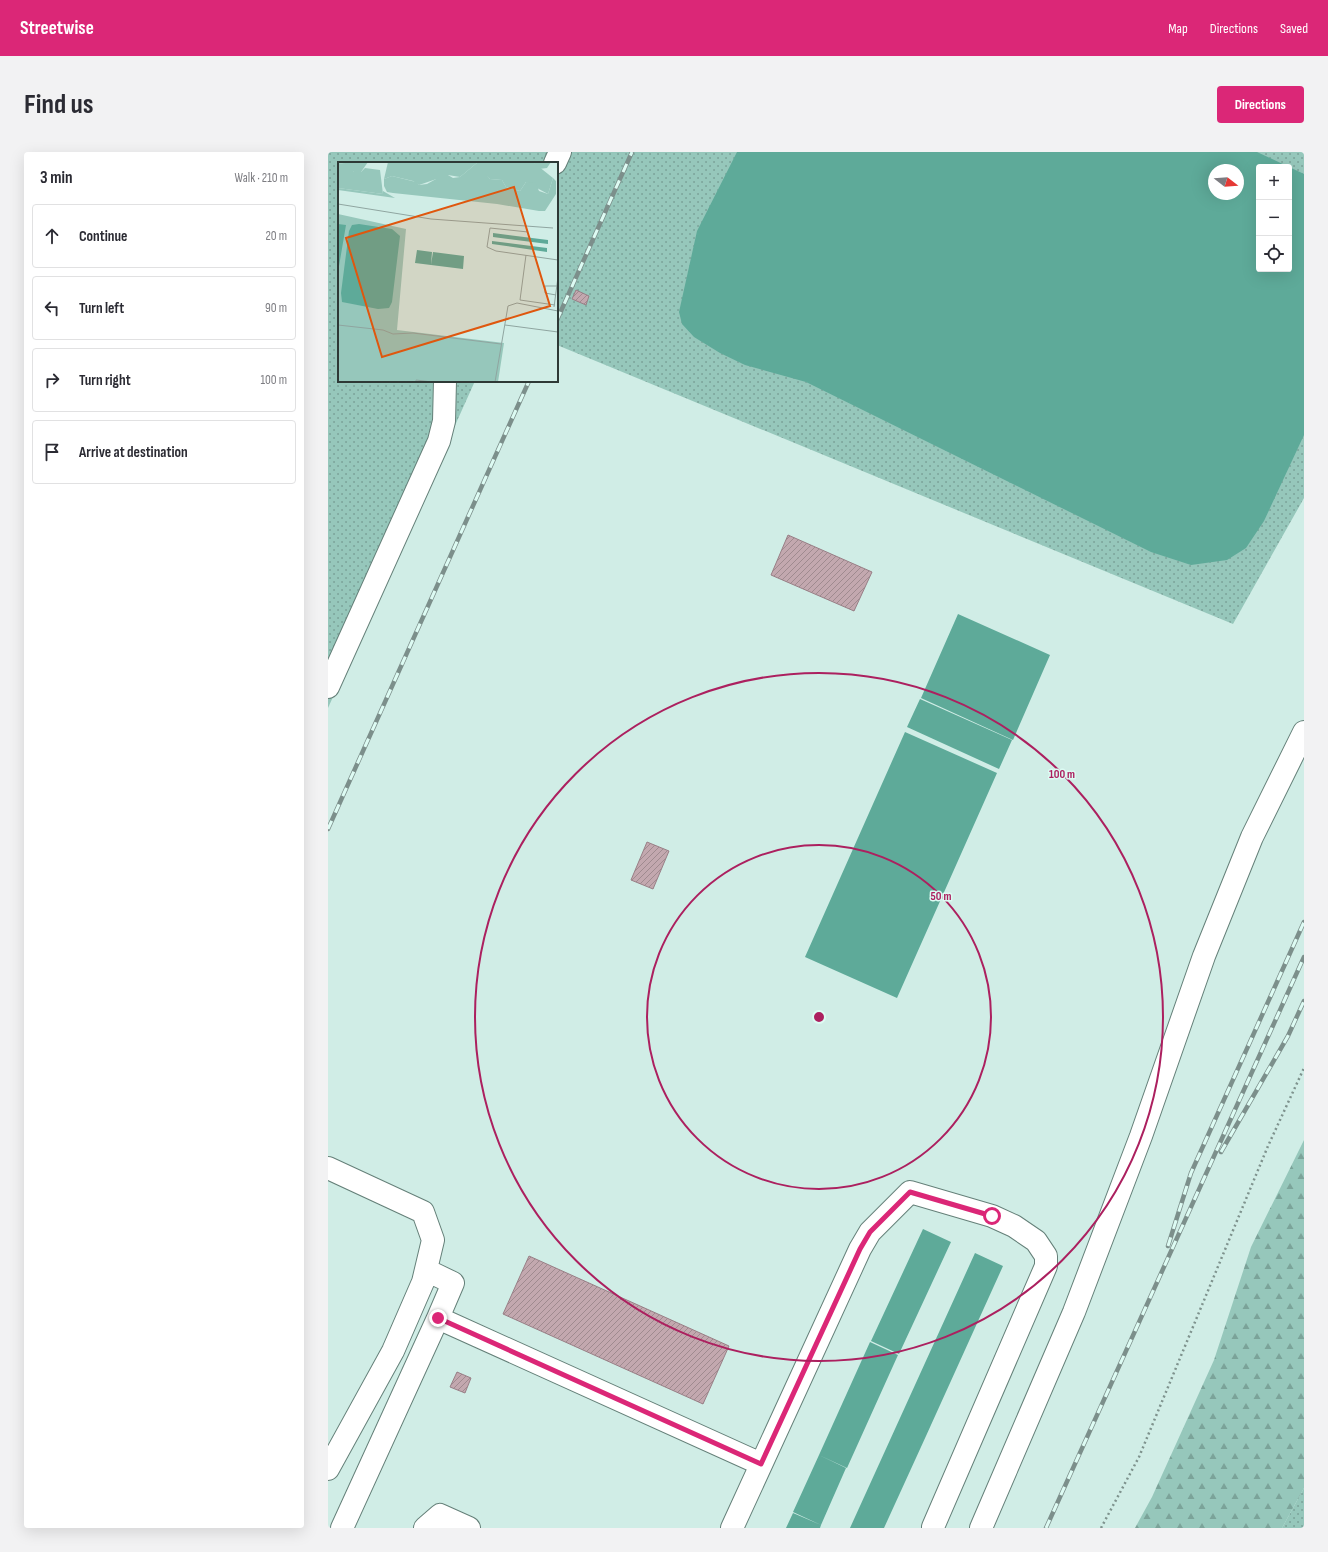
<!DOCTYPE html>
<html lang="en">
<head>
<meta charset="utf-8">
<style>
	:root { --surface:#fff; --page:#f2f2f3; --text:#2b2b33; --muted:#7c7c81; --line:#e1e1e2; --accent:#db2777 }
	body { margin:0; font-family:"Sofia Sans Condensed",sans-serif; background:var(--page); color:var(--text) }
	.controls { position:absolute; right:12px; top:12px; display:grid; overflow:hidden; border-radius:4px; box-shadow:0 4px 16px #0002 }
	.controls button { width:36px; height:36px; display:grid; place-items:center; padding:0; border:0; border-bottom:1px solid var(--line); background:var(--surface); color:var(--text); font:20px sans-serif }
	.compass { position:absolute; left:880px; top:12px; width:36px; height:36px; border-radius:50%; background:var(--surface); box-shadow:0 4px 16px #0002; rotate:107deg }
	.stop { position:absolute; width:12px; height:12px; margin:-9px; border:3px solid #db2777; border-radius:50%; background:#fff }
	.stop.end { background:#db2777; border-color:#fff; box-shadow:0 1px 4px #0008 }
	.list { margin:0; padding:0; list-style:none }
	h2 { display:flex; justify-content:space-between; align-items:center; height:52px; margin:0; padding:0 16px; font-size:17px }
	h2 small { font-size:13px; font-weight:400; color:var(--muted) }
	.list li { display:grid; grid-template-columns:26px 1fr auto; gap:12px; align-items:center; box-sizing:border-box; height:64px; margin:0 8px 8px; padding:0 8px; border:1px solid var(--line); border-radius:4px }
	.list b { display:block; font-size:15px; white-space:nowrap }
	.list em { font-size:13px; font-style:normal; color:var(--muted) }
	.icon { flex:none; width:22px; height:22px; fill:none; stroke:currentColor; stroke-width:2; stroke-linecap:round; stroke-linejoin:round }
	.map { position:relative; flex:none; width:976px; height:1376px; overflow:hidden; border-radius:4px }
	header { display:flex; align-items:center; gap:24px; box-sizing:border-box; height:56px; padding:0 20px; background:var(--accent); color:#fff }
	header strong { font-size:19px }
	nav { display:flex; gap:22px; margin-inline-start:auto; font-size:14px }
	.intro { display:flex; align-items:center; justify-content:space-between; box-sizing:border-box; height:96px; padding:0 24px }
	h1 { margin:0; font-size:28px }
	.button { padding:10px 18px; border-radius:4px; background:var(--accent); color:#fff; font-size:14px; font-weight:700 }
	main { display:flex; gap:24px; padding:0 24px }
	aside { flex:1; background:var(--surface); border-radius:4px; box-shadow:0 4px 16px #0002 }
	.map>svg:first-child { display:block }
	.grass { fill:url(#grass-dots); fill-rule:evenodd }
	.forest { fill:url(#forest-firs) }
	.water { fill:#5eaa99; fill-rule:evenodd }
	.building { fill:url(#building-hatch); stroke:#987f86 }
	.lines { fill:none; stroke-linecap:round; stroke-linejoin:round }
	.minor-casing { stroke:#658079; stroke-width:24 }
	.path { stroke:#7e928d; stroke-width:2.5; stroke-dasharray:2 3; stroke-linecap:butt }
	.minor { stroke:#fff; stroke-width:22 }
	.rail-casing { stroke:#7c8f8b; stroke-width:4.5 }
	.rail { stroke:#ddfbf3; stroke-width:3; stroke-dasharray:9; stroke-linecap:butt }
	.route { stroke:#db2777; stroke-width:5 }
	.ring { fill:none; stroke:#ac205f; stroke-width:2 }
	.inset-road { fill:none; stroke:#8fa5a0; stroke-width:1 }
	.view { fill:#df570e; fill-opacity:0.15; stroke:#df570e; stroke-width:2 }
	.inset-edge { fill:none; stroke:#2e3936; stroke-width:2 }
	.centre { fill:#ac205f; stroke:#ddfbf3; stroke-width:2 }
	.ring-label { font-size:12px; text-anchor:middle; font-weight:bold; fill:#ac205f; stroke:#ddfbf3; stroke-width:3; stroke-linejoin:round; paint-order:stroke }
</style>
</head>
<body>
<header>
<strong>Streetwise</strong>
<nav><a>Map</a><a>Directions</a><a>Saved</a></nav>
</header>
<div class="intro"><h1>Find us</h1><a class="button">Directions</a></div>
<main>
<aside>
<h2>3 min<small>Walk · 210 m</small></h2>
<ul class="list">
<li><svg class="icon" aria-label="ahead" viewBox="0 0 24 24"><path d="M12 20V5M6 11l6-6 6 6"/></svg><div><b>Continue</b></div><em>20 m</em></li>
<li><svg class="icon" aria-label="left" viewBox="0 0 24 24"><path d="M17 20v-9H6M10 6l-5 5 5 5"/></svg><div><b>Turn left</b></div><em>90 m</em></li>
<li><svg class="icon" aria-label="right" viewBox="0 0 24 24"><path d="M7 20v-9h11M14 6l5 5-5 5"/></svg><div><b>Turn right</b></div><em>100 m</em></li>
<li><svg class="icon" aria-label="arrive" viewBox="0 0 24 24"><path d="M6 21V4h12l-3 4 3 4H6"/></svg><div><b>Arrive at destination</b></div></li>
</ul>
</aside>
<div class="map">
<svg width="976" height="1376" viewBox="0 0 976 1376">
	<defs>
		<pattern id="grass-dots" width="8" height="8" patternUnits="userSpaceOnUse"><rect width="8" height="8" fill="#96c7bb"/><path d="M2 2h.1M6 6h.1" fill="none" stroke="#7ba399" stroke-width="1.8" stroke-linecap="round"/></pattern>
		<pattern id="forest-firs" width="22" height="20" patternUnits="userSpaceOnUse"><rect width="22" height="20" fill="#96c7bb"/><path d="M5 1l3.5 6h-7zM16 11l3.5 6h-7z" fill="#7ba399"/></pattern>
		<pattern id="building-hatch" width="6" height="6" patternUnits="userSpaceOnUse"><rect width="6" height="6" fill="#c3a8af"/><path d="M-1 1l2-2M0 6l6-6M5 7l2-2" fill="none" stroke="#9f8a8f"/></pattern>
	</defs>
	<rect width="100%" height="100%" fill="#d0ede6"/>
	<!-- grass -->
	<path class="grass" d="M0 0H976V346L905 472 229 193V11H11V229H147L0 556ZM931 15H961V117H931ZM886 18H910V42H886Z
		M976 1336V1376H954Z"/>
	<!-- forest -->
	<path class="forest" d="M976 988V1336L954 1376H807L824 1345 886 1208 923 1095Z"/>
	<!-- water -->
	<path class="water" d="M409 0H929L976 22V283L936 369 918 396 899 408 863 413 823 400 478 230 417 213 392 201 366 185 354 172 351 160 369 79ZM931 15H961V117H931ZM886 18H910V42H886Z
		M630 462 722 503 685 588 593 546Z
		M592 547 684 588 671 617 579 575Z
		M577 580 669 621 569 846 477 805Z
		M595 1077 623 1090 571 1202 543 1189Z
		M647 1101 675 1114 598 1284 586 1279 598 1284 556 1376H522Z
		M542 1190 570 1203 519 1316 491 1303Z
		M491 1303 518 1316 493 1373 465 1360Z
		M465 1361 493 1373 492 1376H458Z"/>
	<!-- building -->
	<path class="building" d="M248 138 261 144 258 153 244 147Z
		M460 383 544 420 526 459 443 423Z
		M319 690 341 699 325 737 303 728Z
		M201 1104 401 1194 375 1252 175 1162Z
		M129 1220 143 1226 137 1241 122 1235Z"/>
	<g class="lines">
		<!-- minor casing -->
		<g class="minor-casing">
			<path id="minor" d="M227 11 232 0
				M0 535 111 289 116 269 117 229
				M0 1016 95 1060 105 1088 95 1130 65 1199 0 1317
				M98 1118 125 1131 110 1166
				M14 1376 110 1166 433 1312
				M97 1376 112 1363 141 1376
				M404 1376 532 1097 542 1080 582 1040 664 1064 686 1074 708 1089 718 1104V1114L605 1375
				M653 1376 746 1160 813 984 876 804 924 685 976 580"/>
		</g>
		<!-- path -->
		<path class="path" d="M773 1376 811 1305 940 994 976 916"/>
		<!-- minor -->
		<use href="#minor" class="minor"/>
		<!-- rail casing -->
		<g class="rail-casing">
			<path id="rail" d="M229 168 304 0
				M0 677 201 229
				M893 1000 960 884 976 849
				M840 1094 863 1021 976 770
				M718 1376 976 805"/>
		</g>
		<!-- rail -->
		<use href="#rail" class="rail"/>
	</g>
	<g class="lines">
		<!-- route -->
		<path class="route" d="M110 1166 433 1312 532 1097 542 1080 582 1040 664 1064"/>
	</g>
	<!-- distance rings -->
	<g class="ring">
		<circle cx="491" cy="865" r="172"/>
		<circle cx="491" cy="865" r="344"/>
	</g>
	<!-- overview -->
	<g transform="translate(10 10)">
		<rect width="220" height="220" fill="#d0ede6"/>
		<path d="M0 0H30L23 10H16L6 1 0 2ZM50 0H140L122 15 110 13 81 23 75 19 54 14 46 17ZM147 0H195L215 16 210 32 188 20 182 29 168 25 164 18 152 17 147 13ZM0 26 45 32V29L57 36 0 28ZM0 52 68 67 59 168 166 181 160 220H0Z" fill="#96c7bb"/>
		<path d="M140 0H147V12L152 17 164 18 168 25 182 29 188 20 198 21 201 29 210 32 215 16 218 19V32L207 49H201L159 42 55 31 49 30 46 24V17L54 14 78 20 81 23 89 22 98 17V10L102 7 110 8V13L115 16 122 15ZM195 0H213L209 6 201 7ZM6 1 11 2 16 10H23L27 6 42 8 45 32 0 26V2Z" fill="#96c7bb"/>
		<path d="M0 62 8 63 0 110ZM21 62 54 67 62 74 54 140 51 146 40 147 4 140 3 131 11 69 14 63ZM155 71 210 78V82L155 75ZM154 79 209 86V90L154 82ZM79 88 94 90 93 103 77 101ZM95 90 126 94 125 107 93 103Z" fill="#5eaa99"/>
		<path class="inset-road" d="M0 42 93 57 215 66M190 70 152 66 149 85 158 89 220 98M188 93 182 138 217 143M218 133 207 131V124H219M216 145 220 115M0 163 45 168 55 172 75 171 163 182M167 163 220 170M78 220V218L94 220M157 220 170 144 179 141 220 149"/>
		<path class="view" d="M176 25 212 144 44 195 8 76Z"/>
		<rect width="220" height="220" class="inset-edge"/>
	</g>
	<circle cx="491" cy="865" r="6" class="centre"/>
	<g class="ring-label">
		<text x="734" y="626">100 m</text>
		<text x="613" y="748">50 m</text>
	</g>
</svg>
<div class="controls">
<button>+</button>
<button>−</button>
<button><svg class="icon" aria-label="locate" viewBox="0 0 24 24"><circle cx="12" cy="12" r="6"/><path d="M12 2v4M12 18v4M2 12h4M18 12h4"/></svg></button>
</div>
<svg class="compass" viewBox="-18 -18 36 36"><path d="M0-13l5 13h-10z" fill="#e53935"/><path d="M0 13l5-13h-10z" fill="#7c7c81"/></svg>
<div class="stop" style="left:664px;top:1064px"></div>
<div class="stop end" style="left:110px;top:1166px"></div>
</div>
</main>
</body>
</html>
